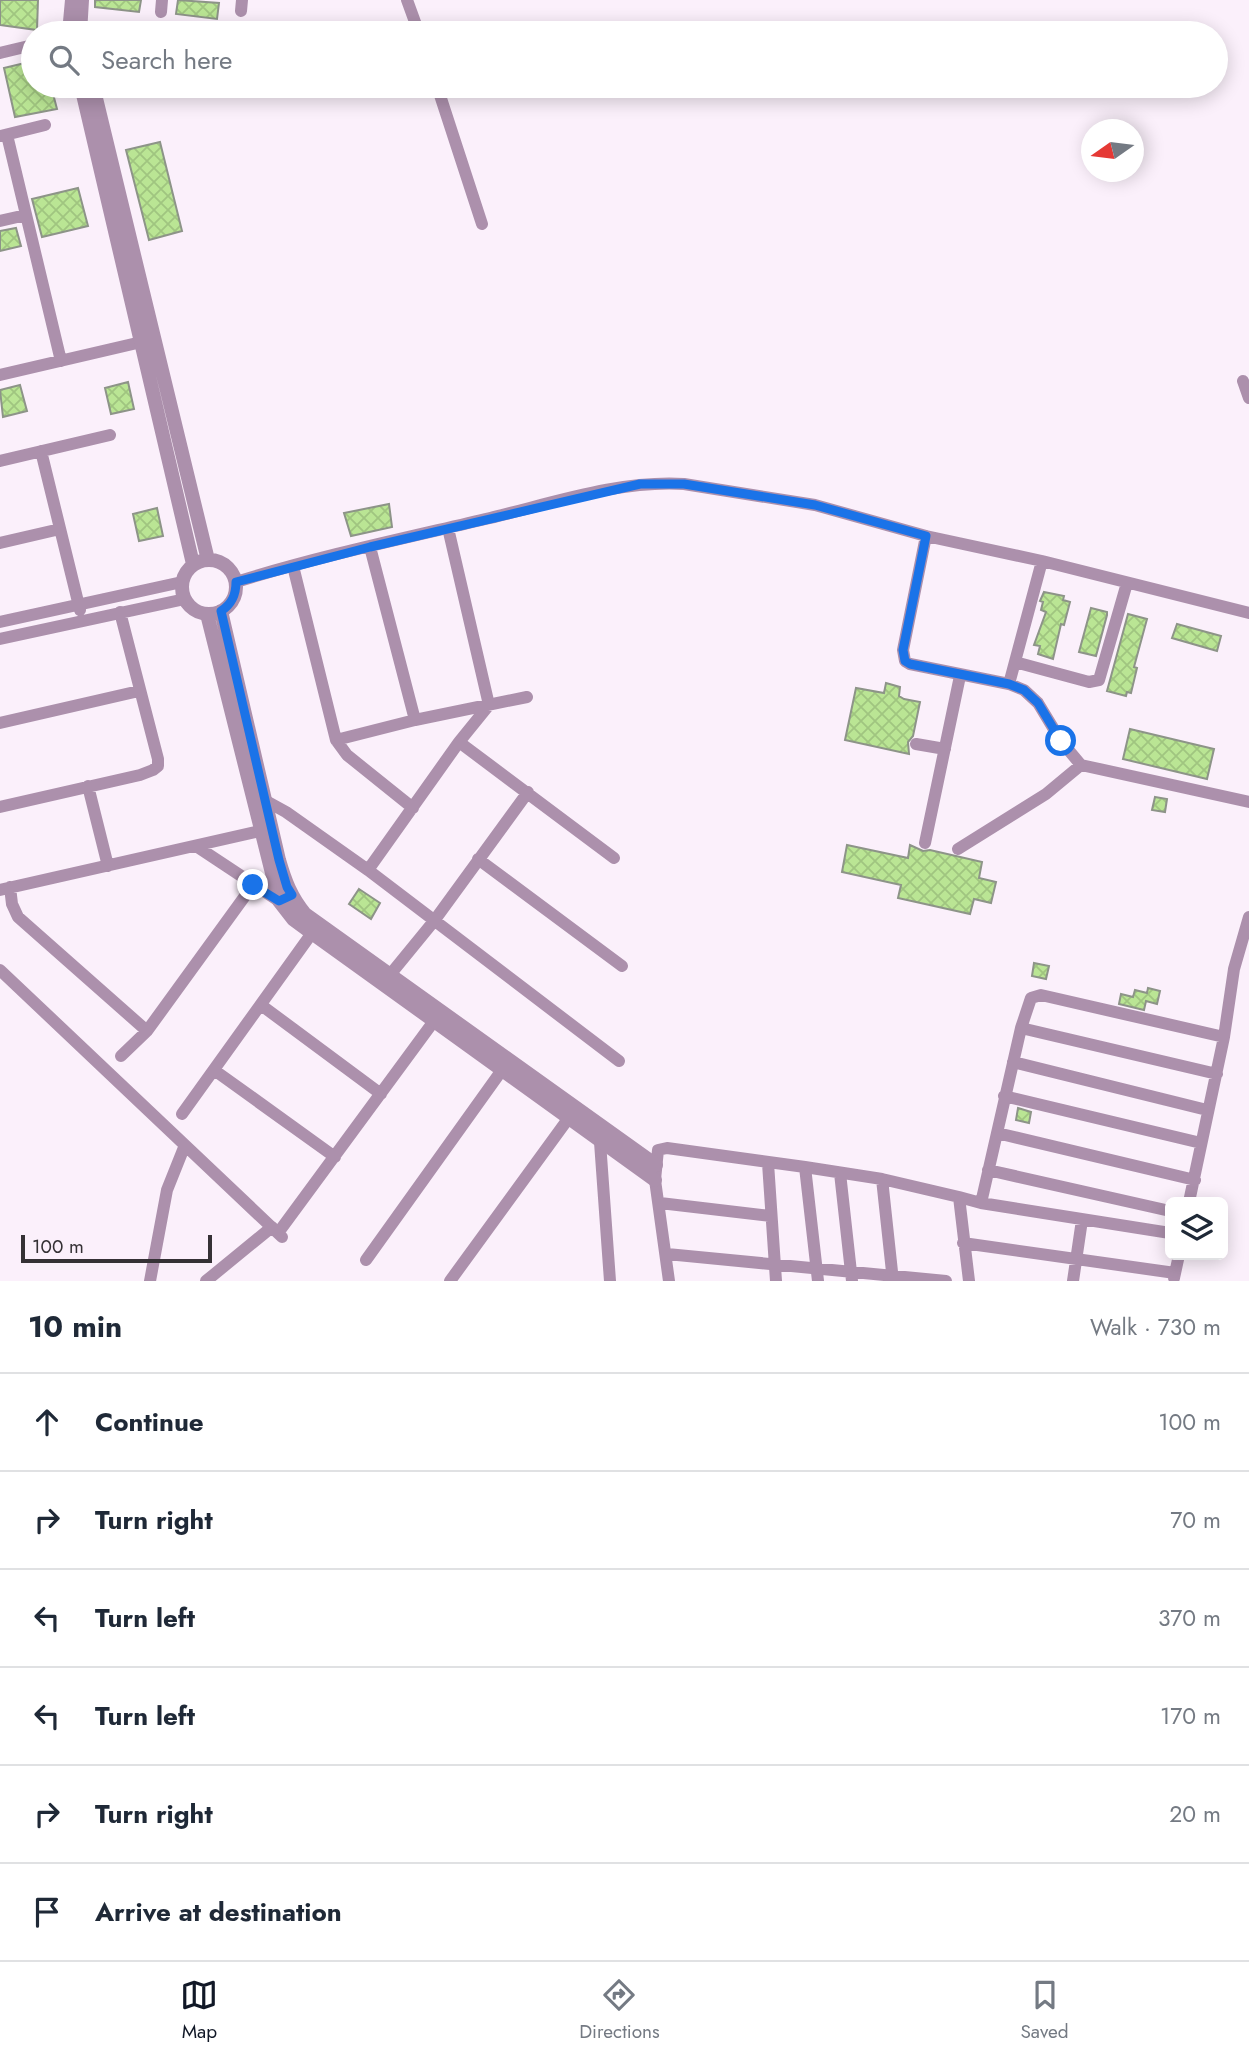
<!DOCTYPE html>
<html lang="en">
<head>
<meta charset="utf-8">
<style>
	:root { --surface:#fff; --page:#f6f6f7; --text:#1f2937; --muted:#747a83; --line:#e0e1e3; --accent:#111827 }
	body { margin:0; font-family:Jost,sans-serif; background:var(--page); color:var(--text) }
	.controls { position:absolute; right:21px; bottom:21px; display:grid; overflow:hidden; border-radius:10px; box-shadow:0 4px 18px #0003 }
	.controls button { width:63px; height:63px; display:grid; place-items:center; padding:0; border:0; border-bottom:2px solid var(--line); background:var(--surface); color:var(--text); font:35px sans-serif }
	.compass { position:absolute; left:1081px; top:119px; width:63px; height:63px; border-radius:50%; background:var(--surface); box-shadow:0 4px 18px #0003; rotate:256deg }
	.scale { position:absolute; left:21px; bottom:18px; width:191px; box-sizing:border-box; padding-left:7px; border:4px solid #353135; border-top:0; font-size:19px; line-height:24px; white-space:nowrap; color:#353135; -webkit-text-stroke:5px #fbf0fb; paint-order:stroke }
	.stop { position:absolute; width:21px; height:21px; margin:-16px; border:5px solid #1a73e8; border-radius:50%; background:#fff }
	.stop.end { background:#1a73e8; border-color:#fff; box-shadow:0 2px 7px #0008 }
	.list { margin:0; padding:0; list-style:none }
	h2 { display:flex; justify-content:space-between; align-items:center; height:91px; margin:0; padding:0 28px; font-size:30px }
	h2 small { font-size:23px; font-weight:400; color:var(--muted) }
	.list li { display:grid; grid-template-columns:46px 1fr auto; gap:21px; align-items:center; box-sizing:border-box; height:98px; padding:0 28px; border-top:2px solid var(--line) }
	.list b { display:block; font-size:26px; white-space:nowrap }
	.list em { font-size:23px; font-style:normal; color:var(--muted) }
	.icon { flex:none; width:38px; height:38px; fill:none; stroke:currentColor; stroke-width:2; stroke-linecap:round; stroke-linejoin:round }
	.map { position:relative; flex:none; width:1249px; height:1281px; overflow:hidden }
	.search { position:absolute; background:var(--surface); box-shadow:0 4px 18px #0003; left:21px; right:21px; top:21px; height:77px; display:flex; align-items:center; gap:18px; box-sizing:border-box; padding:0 24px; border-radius:38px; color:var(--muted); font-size:26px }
	.sheet { height:679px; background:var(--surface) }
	nav { display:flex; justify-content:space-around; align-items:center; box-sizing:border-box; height:98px; border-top:2px solid var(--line); background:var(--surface); font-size:19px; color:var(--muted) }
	nav a { display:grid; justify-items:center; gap:4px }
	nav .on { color:var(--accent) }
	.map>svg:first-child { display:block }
	.building { fill:url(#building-cross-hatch); stroke:#8d9488; stroke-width:2 }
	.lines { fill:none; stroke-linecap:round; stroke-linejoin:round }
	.minor { stroke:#ac90ac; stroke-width:12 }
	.tertiary { stroke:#ac90ac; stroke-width:14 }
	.route { stroke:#1a73e8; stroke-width:9 }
</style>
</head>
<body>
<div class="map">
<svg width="1249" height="1281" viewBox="0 0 1249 1281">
	<defs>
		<pattern id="building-cross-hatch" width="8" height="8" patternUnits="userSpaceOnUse" patternTransform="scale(1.75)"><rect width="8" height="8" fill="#bae594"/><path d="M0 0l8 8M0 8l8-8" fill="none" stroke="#a0c580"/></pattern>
	</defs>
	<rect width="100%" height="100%" fill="#fbf0fb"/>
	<!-- building -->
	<path class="building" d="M0 0H38L37 30 0 25Z
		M95 0H141L139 12 95 7Z
		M178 0 219 3 217 19 176 14Z
		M33 61V86H51L57 109 15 117 4 68Z
		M160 142 182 231 149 240 126 150Z
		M78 188 88 226 42 237 32 199Z
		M16 228 21 246 0 251V231Z
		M128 382 134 409 111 414 105 388Z
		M20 385 27 411 3 417 0 390Z
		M389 504 392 527 351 536 344 513Z
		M157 508 163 536 139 541 133 514Z
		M1044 592 1064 596 1063 600 1070 602 1064 625 1061 624 1053 659 1038 654 1040 646 1034 645 1046 612 1041 610 1043 602 1040 601Z
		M1091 608 1107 612V615L1096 656 1079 652Z
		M1128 614 1147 619 1134 667 1137 668 1131 693 1127 692 1126 696 1107 691Z
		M1177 624 1221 636 1217 651 1172 638Z
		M886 683 900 687 899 696 904 699 920 702 913 736 908 742 909 754 845 740 856 688 884 693Z
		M1130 729 1214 749 1207 779 1123 759Z
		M1155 797 1167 799 1165 812 1152 810Z
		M847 845 908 858 910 845 923 851 930 850 982 862 979 878 996 882 991 903 974 899 970 914 898 898 901 885 842 872Z
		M359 889 380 903 371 919 349 904Z
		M1034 963 1049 966 1046 979 1032 976Z
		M1148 988 1160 991 1157 1004 1146 1001 1144 1010 1119 1004 1121 994 1133 997 1135 990 1147 993Z
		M1018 1108 1031 1112 1029 1123 1016 1120Z"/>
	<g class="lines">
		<!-- minor -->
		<path class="minor" d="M407 0 419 33
			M241 11 242 0
			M161 12 162 0
			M0 53 33 45
			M437 86 482 224
			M7 135 61 361
			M1 136 45 125
			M0 221 26 215
			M0 375 150 340
			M1243 381 1249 398
			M41 451 80 610
			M0 461 110 435
			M926 536 903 650 905 661 910 664 1009 684 1024 690 1038 703 1061 741 1081 765 1249 802
			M0 543 60 529
			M370 547 415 720
			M293 566 336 740 347 755 413 808
			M236 582C319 556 405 538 490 518 553 503 619 480 684 484L815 505 926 536 1042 561 1249 613
			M0 622 182 582
			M0 639 185 599
			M1015 662 1089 682 1099 680 1127 583
			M1009 684 1042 561
			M0 723 139 691
			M336 740 415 720 527 697
			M459 742 614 858
			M916 744 945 749
			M88 786 108 866
			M266 801 286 812 368 870 619 1061
			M0 807 140 775 153 770 158 766V759L120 612
			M925 843 960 676
			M196 846 279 901
			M958 849 1046 794 1081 765
			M478 859 622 966
			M368 870 459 742 489 705 448 528
			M10 887 12 904 18 917 147 1031
			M0 890 260 831
			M0 970 282 1237
			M389 976 434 921 528 792
			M261 1005 381 1094
			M1021 1028 1217 1074
			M121 1056 147 1031 253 885
			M1013 1062 1207 1110
			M214 1070 335 1157
			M1004 1096 1201 1143
			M182 1114 312 933
			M997 1133 1195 1180
			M602 1135 600 1142 610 1281
			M768 1163 776 1281
			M805 1167 882 1179 959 1197 969 1281
			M988 1170 1170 1211
			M840 1173 852 1281
			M882 1179 893 1281
			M959 1197 981 1203 1170 1233
			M1189 1202 1224 1037 1234 969 1249 917
			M660 1203 771 1216
			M981 1203 1021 1028 1031 998 1041 995 1224 1037
			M278 1233 434 1021
			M963 1243 1175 1273
			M667 1254 946 1281
			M366 1260 502 1070
			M1174 1278 1179 1255
			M150 1281 167 1190 185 1145
			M206 1281 272 1227
			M450 1281 568 1119
			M669 1281 655 1180 658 1150 667 1148 805 1167 818 1281
			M1073 1281 1082 1220"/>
		<!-- tertiary -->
		<path class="tertiary" d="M69 33 72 0
			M80 33 82 0
			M81 86 193 564
			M93 86 208 560
			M182 587a27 27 0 1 1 54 0a27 27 0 1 1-54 0Z
			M221 611 279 860C285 881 291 897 305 914L656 1165
			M207 614 279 901 293 919 312 933 655 1180"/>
	</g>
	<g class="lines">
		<!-- route -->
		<path class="route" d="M253 885 279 901 292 895 287 887 279 860 221 611C232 604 236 595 236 582L370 547 640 484H684L815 505 926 536 903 650 905 661 910 664 1009 684 1024 690 1038 703 1061 741"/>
	</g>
</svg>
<div class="controls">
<button><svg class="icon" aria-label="layers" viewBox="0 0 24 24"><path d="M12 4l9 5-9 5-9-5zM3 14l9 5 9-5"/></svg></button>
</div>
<svg class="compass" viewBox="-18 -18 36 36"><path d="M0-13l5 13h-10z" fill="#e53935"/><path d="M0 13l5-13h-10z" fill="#747a83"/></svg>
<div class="scale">100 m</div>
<div class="stop" style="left:1061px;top:741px"></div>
<div class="stop end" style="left:253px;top:885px"></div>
<div class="search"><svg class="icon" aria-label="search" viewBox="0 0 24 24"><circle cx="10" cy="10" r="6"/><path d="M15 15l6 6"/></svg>Search here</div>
</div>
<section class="sheet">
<h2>10 min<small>Walk · 730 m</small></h2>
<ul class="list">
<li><svg class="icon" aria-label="ahead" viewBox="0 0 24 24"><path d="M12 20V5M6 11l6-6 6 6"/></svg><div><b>Continue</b></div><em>100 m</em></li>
<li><svg class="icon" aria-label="right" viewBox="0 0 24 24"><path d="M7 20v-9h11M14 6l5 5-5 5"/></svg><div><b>Turn right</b></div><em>70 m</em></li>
<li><svg class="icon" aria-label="left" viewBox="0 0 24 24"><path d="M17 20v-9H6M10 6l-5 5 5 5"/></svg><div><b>Turn left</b></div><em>370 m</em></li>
<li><svg class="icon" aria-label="left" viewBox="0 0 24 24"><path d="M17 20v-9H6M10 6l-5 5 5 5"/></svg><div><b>Turn left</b></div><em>170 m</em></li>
<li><svg class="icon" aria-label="right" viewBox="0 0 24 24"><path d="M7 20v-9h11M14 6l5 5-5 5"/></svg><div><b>Turn right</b></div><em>20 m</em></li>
<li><svg class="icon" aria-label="arrive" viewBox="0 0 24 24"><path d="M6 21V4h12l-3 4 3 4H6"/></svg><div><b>Arrive at destination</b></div></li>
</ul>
</section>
<nav>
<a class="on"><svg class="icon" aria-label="map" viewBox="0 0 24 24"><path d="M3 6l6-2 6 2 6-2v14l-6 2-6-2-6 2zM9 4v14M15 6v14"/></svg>Map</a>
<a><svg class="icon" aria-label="directions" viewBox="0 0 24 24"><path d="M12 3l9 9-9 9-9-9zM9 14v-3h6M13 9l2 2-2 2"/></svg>Directions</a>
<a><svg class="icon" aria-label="saved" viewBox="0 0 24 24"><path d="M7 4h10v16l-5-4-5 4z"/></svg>Saved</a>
</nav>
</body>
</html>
